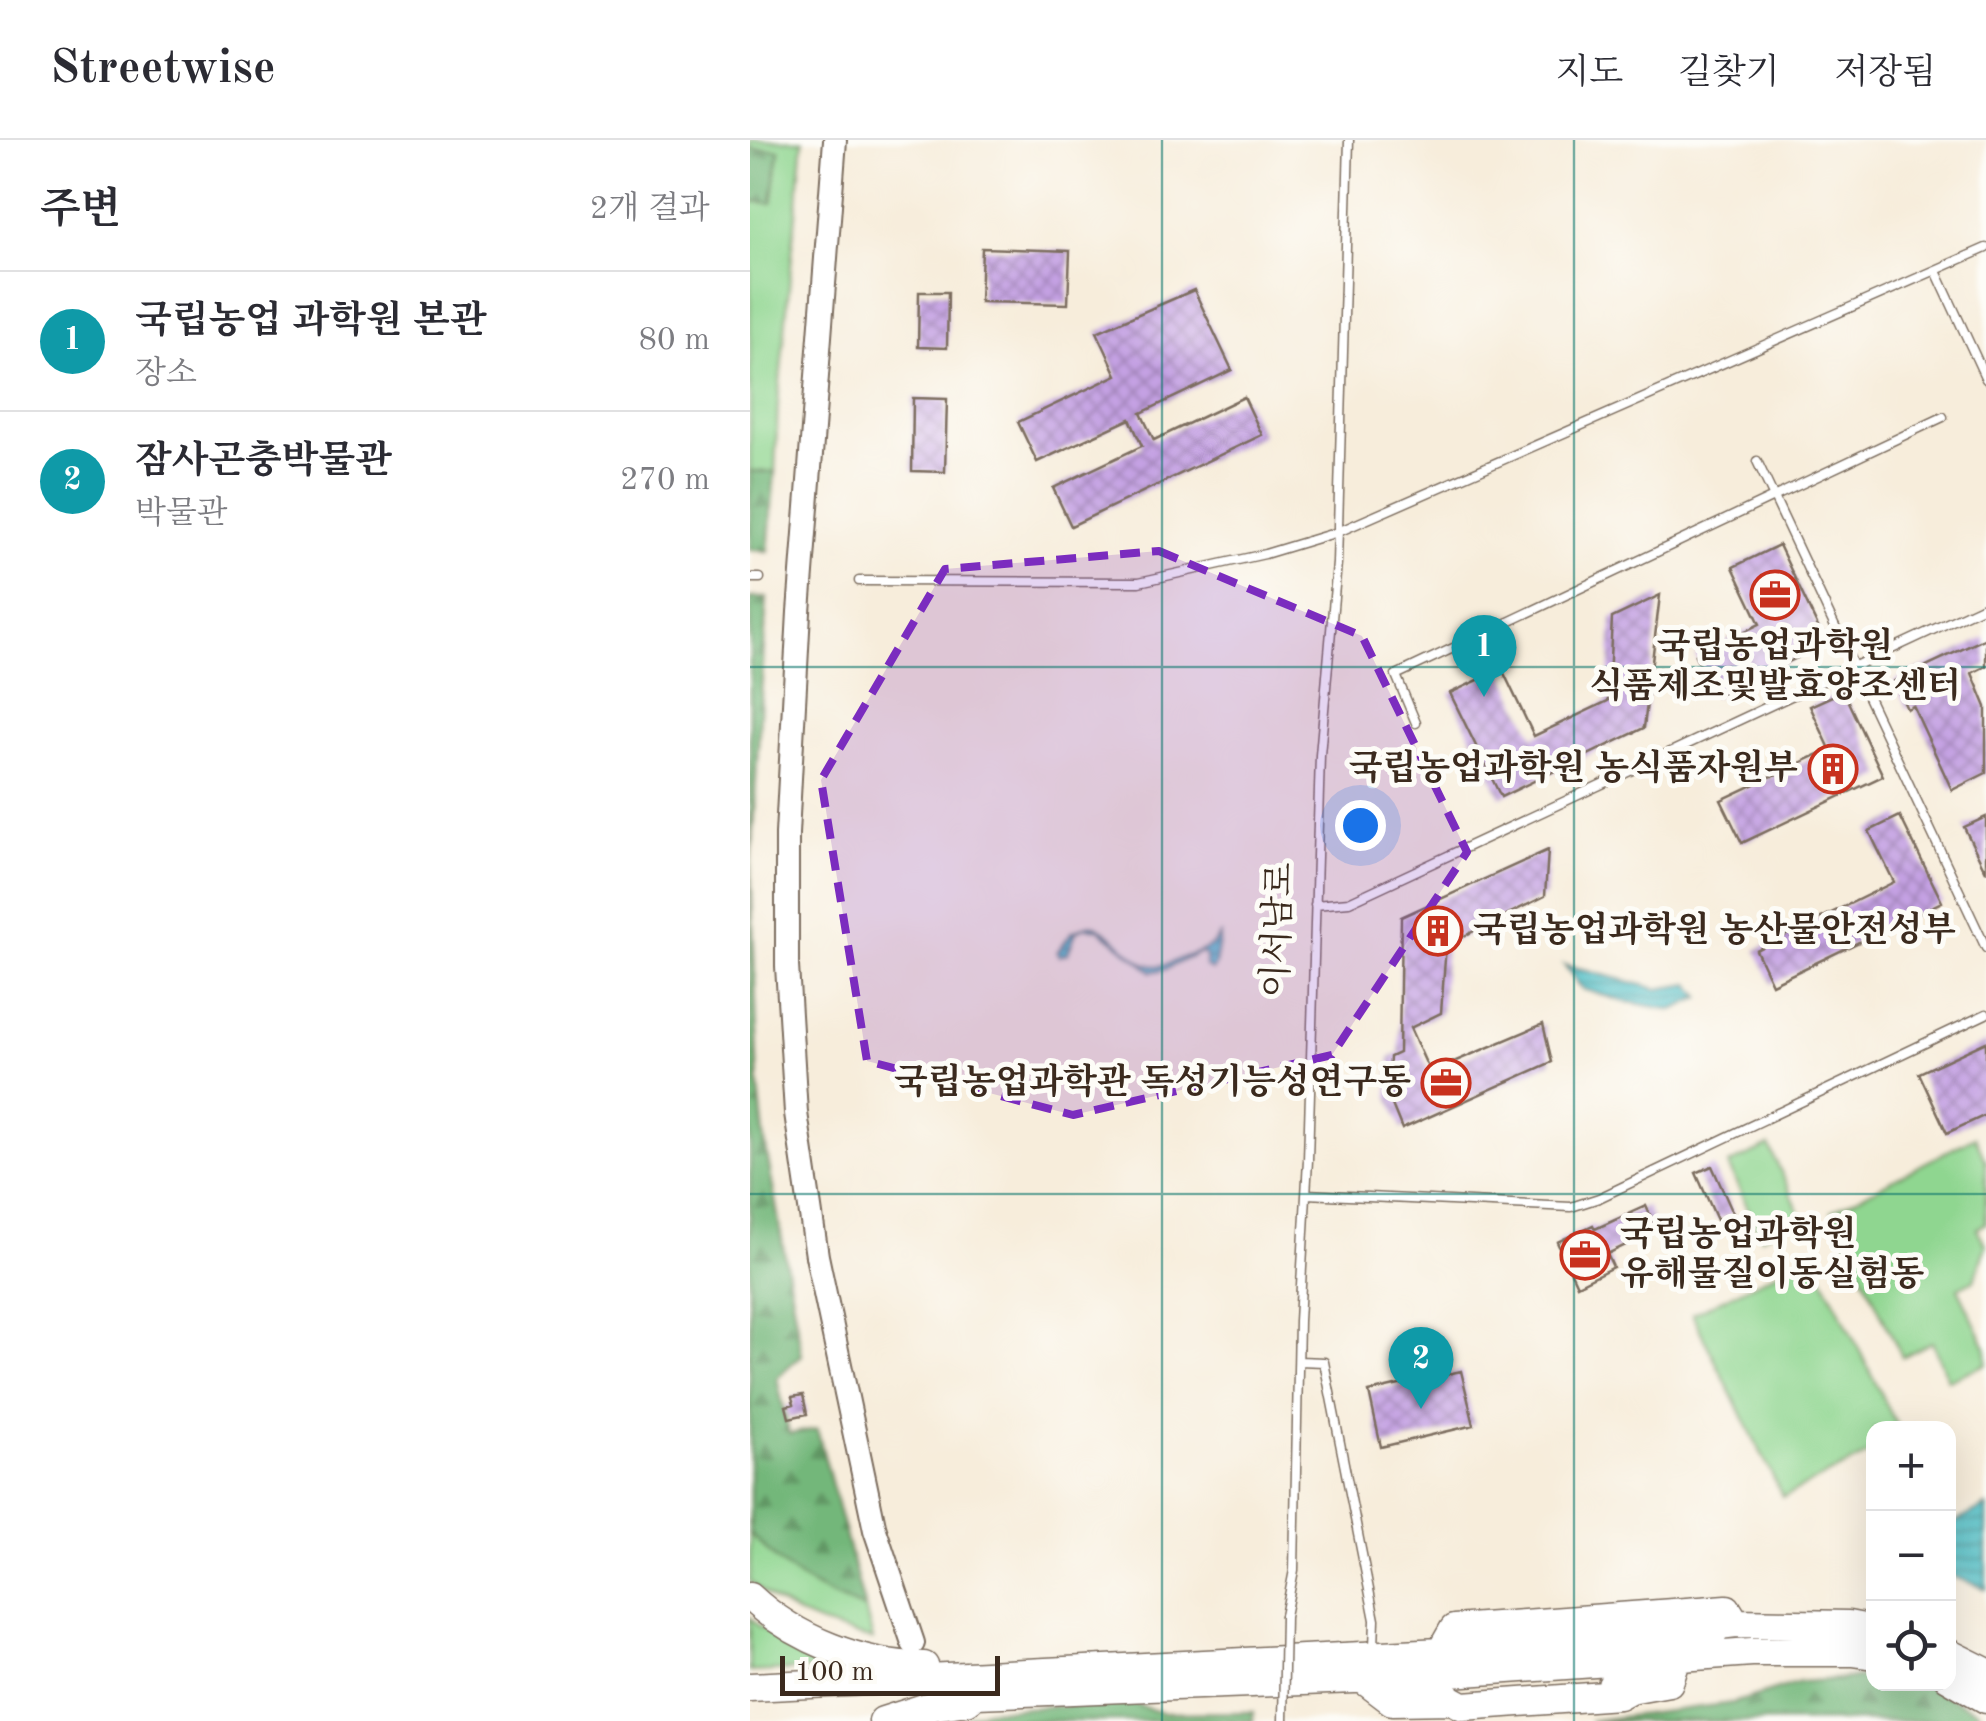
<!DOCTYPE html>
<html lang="ko">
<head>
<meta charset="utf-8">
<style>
	:root { --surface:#fff; --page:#f7f7f7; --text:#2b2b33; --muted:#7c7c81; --line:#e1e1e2; --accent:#7c3aed }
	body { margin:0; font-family:"Old Standard TT","Noto Serif KR",serif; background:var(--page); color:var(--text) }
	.controls { position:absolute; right:30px; bottom:30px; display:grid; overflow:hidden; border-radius:20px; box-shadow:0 10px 40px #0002 }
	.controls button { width:90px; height:90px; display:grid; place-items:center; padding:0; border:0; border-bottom:2px solid var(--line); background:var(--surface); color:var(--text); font:50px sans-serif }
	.scale { position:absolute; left:30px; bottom:25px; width:220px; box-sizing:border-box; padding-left:10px; border:5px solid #3b2a1e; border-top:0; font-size:28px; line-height:35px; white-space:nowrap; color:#3b2a1e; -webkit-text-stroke:8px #fdfcf7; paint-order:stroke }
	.you { position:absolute; left:610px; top:685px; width:35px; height:35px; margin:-25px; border:8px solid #fff; border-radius:50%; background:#1a73e8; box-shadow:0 0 0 15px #1a73e833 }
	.badge { display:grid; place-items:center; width:65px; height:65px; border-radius:50%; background:var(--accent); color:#fff; font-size:32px; font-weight:700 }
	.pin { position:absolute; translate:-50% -82px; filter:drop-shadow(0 2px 5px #0008) }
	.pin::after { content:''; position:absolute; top:52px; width:35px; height:30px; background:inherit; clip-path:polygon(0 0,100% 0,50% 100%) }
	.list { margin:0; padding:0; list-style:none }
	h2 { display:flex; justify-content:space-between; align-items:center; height:130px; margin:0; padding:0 40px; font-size:42px }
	h2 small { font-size:32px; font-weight:400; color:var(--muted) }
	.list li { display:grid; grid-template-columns:65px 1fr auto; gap:30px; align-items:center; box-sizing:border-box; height:140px; padding:0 40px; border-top:2px solid var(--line) }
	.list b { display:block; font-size:38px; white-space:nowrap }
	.list p { margin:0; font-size:32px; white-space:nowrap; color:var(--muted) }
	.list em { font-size:32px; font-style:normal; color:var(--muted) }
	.icon { flex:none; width:55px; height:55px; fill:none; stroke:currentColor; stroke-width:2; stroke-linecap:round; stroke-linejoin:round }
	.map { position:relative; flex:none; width:1236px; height:1581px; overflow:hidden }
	header { display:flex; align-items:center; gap:60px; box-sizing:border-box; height:140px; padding:0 50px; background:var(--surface); border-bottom:2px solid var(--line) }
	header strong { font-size:48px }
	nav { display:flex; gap:55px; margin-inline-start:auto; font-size:35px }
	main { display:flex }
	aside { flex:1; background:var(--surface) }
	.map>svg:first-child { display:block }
	.green { fill:#8fd690; stroke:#658057; stroke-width:2.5 }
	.forest { fill:url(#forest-firs); stroke:#57704c; stroke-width:2.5 }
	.water { fill:url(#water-rules); stroke:#447472; stroke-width:2.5 }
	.building { fill:url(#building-cross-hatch) }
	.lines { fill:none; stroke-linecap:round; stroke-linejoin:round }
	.lane-casing { stroke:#7d6e60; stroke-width:11 }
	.secondary-casing { stroke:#7d6e60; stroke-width:26 }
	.highway-casing { stroke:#7d6e60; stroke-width:31 }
	.lane { stroke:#fff; stroke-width:8 }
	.secondary { stroke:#fff; stroke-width:22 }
	.highway { stroke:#fff; stroke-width:28 }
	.lane-bridge-casing { stroke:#7d6e60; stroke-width:11; stroke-linecap:butt }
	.lane-bridge { stroke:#fff; stroke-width:8 }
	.marked { fill:#7b2cbf; fill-opacity:0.2; stroke:#7b2cbf; stroke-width:8; stroke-dasharray:20 12; stroke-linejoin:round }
	.grid { fill:none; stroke:#0f766e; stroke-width:2.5; stroke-opacity:0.55 }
	.labels { text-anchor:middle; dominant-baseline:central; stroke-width:10; stroke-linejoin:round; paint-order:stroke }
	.poi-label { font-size:35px; font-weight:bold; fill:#3b2a1e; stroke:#fdfcf7; text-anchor:end }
	.street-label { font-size:35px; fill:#3b2a1e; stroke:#fdfcf7 }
</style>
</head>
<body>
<header>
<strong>Streetwise</strong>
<nav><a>지도</a><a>길찾기</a><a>저장됨</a></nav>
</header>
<main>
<aside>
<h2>주변<small>2개 결과</small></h2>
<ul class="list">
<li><span class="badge" style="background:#0f9aa8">1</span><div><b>국립농업 과학원 본관</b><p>장소</p></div><em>80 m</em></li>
<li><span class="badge" style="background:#0f9aa8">2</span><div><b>잠사곤충박물관</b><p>박물관</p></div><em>270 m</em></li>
</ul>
</aside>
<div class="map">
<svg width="1236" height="1581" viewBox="0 0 1236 1581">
	<defs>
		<pattern id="forest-firs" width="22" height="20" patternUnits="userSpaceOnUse" patternTransform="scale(2.5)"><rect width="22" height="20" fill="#73b77a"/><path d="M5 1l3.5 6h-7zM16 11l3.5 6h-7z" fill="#609563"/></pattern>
		<pattern id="water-rules" width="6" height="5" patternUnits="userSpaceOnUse" patternTransform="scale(2.5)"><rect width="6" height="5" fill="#4ebdc5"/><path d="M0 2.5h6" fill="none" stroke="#429a9f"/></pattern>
		<pattern id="building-cross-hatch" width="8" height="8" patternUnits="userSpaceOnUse" patternTransform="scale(2.5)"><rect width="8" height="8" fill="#c4a1e3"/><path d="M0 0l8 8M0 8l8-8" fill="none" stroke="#a083b7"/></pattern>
	</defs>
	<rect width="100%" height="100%" fill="#fdfcf7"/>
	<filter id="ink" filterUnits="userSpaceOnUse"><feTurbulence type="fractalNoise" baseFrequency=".01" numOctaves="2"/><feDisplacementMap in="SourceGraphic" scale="20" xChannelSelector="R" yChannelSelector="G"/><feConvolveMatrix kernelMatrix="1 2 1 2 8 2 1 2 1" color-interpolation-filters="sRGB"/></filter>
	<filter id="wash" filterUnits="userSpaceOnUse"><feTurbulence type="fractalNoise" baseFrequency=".0048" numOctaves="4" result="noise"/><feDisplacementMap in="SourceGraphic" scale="40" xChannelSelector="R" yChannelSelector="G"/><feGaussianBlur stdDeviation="2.25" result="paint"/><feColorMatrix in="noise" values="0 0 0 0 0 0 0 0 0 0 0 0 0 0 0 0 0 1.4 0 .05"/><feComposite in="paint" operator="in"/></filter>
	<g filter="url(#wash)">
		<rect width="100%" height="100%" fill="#f7eddb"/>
		<!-- green -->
		<path class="green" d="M0 0H53L28 263 25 332 0 331V61L22 62 29 11 0 9Z
			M1225 997 1236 1021V1083L1227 1089 1236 1105 1224 1140 1208 1148 1236 1207V1224L1198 1240 1182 1202 1152 1217 1082 1071Z
			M1019 1006 1052 1078 1011 1097 978 1025Z
			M1062 1115 1148 1288H1124L1123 1312 1033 1357 942 1174Z
			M0 1393C36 1433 65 1451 115 1469L123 1500C78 1489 34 1473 0 1441Z
			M0 1477 9 1486 95 1528 0 1532Z"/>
		<!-- forest -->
		<path class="forest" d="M0 9 29 10 22 63 0 61Z
			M0 331 25 332 18 411 0 410Z
			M0 458H17L1 723 9 949 14 996 52 1215 27 1238 39 1294 67 1289 115 1469C65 1451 36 1433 0 1393Z
			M1113 1537H1123L1124 1544H1172L1228 1572 1236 1581H839L983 1563 1050 1542Z
			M378 1562 413 1573 503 1572V1581H220L218 1576 237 1570Z"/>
		<!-- water -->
		<path class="water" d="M340 784C378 796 385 843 429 819 438 815 452 812 459 807 464 804 466 799 470 795L465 826 462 830 455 827V816L451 812 416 829 402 832 349 789 335 787 326 792 318 813 309 816 307 812 322 792Z
			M814 825 908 849 940 844 951 857 923 870 872 861 832 849Z
			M1236 1366V1449L1199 1435 1198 1386Z"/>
		<g id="blocks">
			<!-- building -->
			<path class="building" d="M232 108 320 111 318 164 230 162Z
				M444 150 482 230 391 273 404 300 494 257 512 295 321 386 303 348 392 306 380 279 287 322 268 282 367 235 347 192Z
				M169 152H198L197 208 168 207Z
				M163 258 197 259 195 332 162 331Z
				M1029 405 1076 504 966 557 945 515 1010 484 983 427Z
				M910 455 894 588 751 657 700 553 752 529 784 596 858 561 862 478Z
				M1236 498V526L1222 533 1236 567V633L1202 650 1163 566 1157 569 1144 541Z
				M1093 551 1133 636 992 703 971 660 1080 609 1060 566Z
				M1150 676 1192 762 1022 844 1006 810 1144 742 1119 691Z
				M1236 677V732L1214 687Z
				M798 710 795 756 696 805 691 873 660 888 680 932 793 884 802 922 652 989 638 955 640 917 649 913 651 777Z
				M1236 902V975L1197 993 1169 933Z
				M962 1026 983 1073 967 1080 946 1033Z
				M896 1066 907 1090 857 1114 863 1127 827 1145 807 1102 843 1085 845 1089Z
				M711 1231 724 1285 631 1307 619 1252Z
				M53 1255 57 1274 39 1278 36 1266 44 1264 42 1257Z"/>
		</g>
	</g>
	<g filter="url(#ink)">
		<use href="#blocks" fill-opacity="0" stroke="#7d6e60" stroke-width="2.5"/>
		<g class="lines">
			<!-- lane casing -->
			<g class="lane-casing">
				<path id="lane" d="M1186 131 1236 239
					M1007 321 1236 808
					M0 438H10
					M109 441 389 442 515 414 588 392 1236 108
					M666 583 646 535 1193 277
					M565 765 599 762 1236 465
					M557 1054 821 1067 849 1058 1236 874
					M549 1221 574 1222 625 1480 624 1507
					M535 1476 544 1430 549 1181 558 1020 570 615 587 423 599 0"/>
			</g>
			<!-- secondary casing -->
			<g class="secondary-casing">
				<path id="secondary" d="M85 0 49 472 37 694V826L46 973 67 1116 125 1390 163 1503"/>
			</g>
			<!-- highway casing -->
			<g class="highway-casing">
				<path id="highway" d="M0 1457C45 1499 112 1526 174 1526
					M691 1512 704 1489 977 1469 985 1482
					M1198 1513 1236 1532
					M1198 1537 1236 1559
					M613 1539 642 1561 702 1560 713 1566 869 1555 880 1549
					M862 1545 871 1544 880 1549 919 1542 927 1518
					M0 1547 691 1512 964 1491 969 1485 986 1483 1098 1485 1124 1490
					M226 1554 630 1538 1002 1512H1103L1124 1515
					M133 1581 177 1567 217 1561 226 1554"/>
			</g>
			<!-- lane -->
			<use href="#lane" class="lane"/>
			<!-- secondary -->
			<use href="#secondary" class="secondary"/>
			<!-- highway -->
			<use href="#highway" class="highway"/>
			<!-- lane-bridge casing -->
			<g class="lane-bridge-casing">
				<path id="lane-bridge" d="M533 1581 535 1476"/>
			</g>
			<!-- lane-bridge -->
			<use href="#lane-bridge" class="lane-bridge"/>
		</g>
	</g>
	<!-- marked area -->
	<path class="marked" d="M409 411 612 496 717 712 582 915 323 975 117 921 71 640 195 429Z"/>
	<!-- grid -->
	<path class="grid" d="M412 0V1581M824 0V1581M0 527H1236M0 1054H1236"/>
	<!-- icons -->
	<defs>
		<g id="office-ring" transform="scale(2.5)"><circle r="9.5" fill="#fdfcf7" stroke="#c8321e" stroke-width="1.5"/><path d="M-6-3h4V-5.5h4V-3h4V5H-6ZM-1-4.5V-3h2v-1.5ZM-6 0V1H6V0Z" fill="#c8321e"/></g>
		<g id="building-ring" transform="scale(2.5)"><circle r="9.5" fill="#fdfcf7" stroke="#c8321e" stroke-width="1.5"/><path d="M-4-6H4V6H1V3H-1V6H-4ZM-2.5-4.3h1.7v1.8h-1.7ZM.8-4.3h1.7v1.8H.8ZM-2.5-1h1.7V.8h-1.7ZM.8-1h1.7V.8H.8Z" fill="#c8321e"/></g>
	</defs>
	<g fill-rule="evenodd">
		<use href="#office-ring" x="1025" y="455"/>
		<use href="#building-ring" x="1083" y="629"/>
		<use href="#building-ring" x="688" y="791"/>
		<use href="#office-ring" x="696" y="943"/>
		<use href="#office-ring" x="835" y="1115"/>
	</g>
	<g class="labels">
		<!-- poi labels -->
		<g class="poi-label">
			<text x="1025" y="507" text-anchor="middle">국립농업과학원<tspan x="1025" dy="40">식품제조및발효양조센터</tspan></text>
			<text x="1048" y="629">국립농업과학원 농식품자원부</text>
			<text x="723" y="791" text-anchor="start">국립농업과학원 농산물안전성부</text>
			<text x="661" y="943">국립농업과학관 독성기능성연구동</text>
			<text x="870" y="1095" text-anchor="start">국립농업과학원<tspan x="870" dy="40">유해물질이동실험동</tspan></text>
		</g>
		<!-- street labels -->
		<g class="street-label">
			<text transform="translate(529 790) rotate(-88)">이서남로</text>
		</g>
	</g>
</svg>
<div class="controls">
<button>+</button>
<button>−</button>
<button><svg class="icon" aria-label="locate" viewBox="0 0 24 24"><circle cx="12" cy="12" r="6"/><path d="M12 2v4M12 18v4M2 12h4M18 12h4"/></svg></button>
</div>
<div class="scale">100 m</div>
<div class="you"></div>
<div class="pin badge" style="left:734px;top:557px;background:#0f9aa8">1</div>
<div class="pin badge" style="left:671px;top:1269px;background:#0f9aa8">2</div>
</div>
</main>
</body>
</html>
